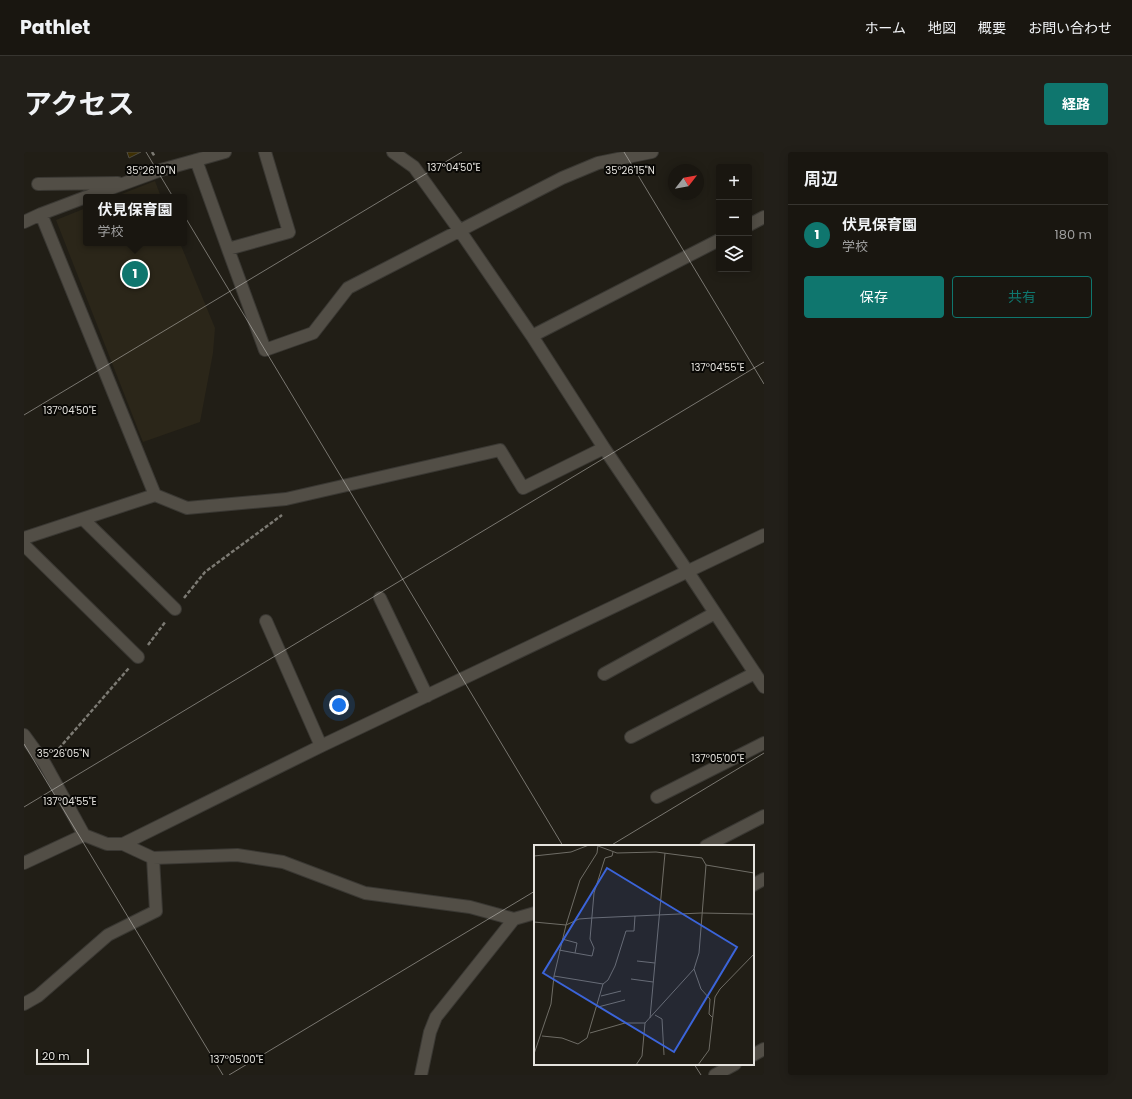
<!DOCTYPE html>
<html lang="ja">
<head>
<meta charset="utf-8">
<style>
	:root { --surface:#191610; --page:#221f19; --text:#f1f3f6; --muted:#9f9f9f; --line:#373530; --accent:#0f766e }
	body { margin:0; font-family:Poppins,"Noto Sans JP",sans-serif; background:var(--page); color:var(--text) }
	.controls { position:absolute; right:12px; top:12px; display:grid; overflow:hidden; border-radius:4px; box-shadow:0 2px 10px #0003 }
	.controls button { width:36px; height:36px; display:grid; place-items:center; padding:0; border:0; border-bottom:1px solid var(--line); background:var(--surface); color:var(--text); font:20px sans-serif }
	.compass { position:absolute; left:644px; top:12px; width:36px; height:36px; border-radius:50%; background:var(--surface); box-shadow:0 2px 10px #0003; rotate:59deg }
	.scale { position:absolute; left:12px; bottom:10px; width:53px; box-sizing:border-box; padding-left:4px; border:2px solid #e5e3de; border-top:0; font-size:11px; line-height:14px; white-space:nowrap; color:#e5e3de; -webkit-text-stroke:3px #090805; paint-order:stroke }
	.you { position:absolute; left:315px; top:553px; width:14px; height:14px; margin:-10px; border:3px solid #fff; border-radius:50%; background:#1a73e8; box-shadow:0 0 0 6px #1a73e833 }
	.badge { display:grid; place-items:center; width:26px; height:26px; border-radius:50%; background:var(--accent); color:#fff; font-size:13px; font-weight:700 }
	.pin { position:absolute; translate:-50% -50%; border:2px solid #fff; box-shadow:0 1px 4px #0006 }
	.popup { position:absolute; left:59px; top:42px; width:104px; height:52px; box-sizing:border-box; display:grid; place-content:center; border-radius:4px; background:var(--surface); filter:drop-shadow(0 1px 3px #0005); font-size:13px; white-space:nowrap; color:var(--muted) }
	.popup b { font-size:15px; color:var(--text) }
	.popup::after { content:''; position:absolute; left:50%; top:100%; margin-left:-8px; border:8px solid transparent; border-top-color:var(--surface) }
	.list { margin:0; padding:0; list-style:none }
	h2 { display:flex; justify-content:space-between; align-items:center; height:52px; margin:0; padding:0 16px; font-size:17px }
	h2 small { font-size:13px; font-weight:400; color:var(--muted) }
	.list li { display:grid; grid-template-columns:26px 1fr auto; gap:12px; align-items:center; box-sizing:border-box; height:60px; padding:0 16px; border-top:1px solid var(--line) }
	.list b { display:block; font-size:15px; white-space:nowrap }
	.list p { margin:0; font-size:13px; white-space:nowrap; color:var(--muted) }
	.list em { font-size:13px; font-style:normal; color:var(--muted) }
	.actions { display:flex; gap:8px; padding:12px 16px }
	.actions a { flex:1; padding:9px 0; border:1px solid var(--accent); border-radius:4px; text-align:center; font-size:14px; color:var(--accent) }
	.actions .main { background:var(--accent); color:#fff }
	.icon { flex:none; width:22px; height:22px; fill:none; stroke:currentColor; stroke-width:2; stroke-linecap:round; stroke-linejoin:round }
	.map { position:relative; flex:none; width:740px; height:923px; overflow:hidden; border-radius:4px }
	header { display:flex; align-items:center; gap:24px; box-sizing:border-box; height:56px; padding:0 20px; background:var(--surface); border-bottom:1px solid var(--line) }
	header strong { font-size:19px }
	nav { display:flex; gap:22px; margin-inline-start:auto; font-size:14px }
	.intro { display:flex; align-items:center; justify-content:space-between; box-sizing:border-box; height:96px; padding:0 24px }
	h1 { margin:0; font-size:28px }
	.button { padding:10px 18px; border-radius:4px; background:var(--accent); color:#fff; font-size:14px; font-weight:700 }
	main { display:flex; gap:24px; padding:0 24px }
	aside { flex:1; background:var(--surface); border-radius:4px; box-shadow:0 2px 10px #0003 }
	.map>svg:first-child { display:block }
	.built { fill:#2b2619 }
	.building { fill:#3e2f02; stroke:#4f4c43 }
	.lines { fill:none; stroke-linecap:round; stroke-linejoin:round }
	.minor-casing { stroke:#3a3833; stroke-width:14 }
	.path { stroke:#7c7a73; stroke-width:2.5; stroke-dasharray:4 2; stroke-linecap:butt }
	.minor { stroke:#524e46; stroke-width:12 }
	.ticks { fill:none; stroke:#e5e3de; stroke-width:1; stroke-opacity:0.45 }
	.inset-road { fill:none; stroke:#6f6d66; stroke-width:1 }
	.view { fill:#3b64d9; fill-opacity:0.15; stroke:#3b64d9; stroke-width:2 }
	.inset-edge { fill:none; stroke:#e5e3de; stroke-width:2 }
	.ticks-label { font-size:10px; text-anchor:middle; fill:#e5e3de; stroke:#090805; stroke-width:4; stroke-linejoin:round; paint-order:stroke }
</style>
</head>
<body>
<header>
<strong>Pathlet</strong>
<nav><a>ホーム</a><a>地図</a><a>概要</a><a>お問い合わせ</a></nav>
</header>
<div class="intro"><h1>アクセス</h1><a class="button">経路</a></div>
<main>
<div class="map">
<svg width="740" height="923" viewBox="0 0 740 923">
	<rect width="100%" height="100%" fill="#211e16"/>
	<!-- built -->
	<path class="built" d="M131 29 137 45H90Z
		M62 56V91H156L191 176 189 201 176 270 119 290 32 68Z"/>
	<!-- building -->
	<path class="building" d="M103 0H117L105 6Z"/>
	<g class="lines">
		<!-- minor casing -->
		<g class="minor-casing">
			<path id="minor" d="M369 0 390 15 436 79 508 184 580 296 664 420 740 535
				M172 8 204 97 265 80 241 0
				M14 32 94 31
				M63 45 137 18 201 0
				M17 62 131 343
				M0 70 17 62 62 45
				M725 73 740 65
				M204 97 241 198 289 181 324 136 538 26 574 11 628 0
				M508 184 695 88
				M59 367 151 457
				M0 386 131 343 163 356 262 347 476 298 499 336 580 296
				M0 393 114 505
				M356 446 403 544
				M242 469 297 594
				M580 522 691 461
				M0 583 21 612 60 683
				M607 585 731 521
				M633 645 740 591
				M99 692 129 706 213 703 259 710 341 741 446 755 490 767 511 761
				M682 694 740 664
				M0 711 60 683 83 692H99L297 594 740 383
				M729 733 740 727
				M0 852 14 844 84 783 132 759 129 706
				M729 903 740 897
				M397 923 406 880 412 865 490 767
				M691 923 711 912"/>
		</g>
		<!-- path -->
		<path class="path" d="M128 0 131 5
			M160 446 181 420 258 363
			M124 493 142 469
			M31 601 105 516"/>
		<!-- minor -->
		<use href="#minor" class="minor"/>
	</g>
	<!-- ticks -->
	<path class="ticks" d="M122 0 539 694M600 0 740 232M0 263 438 0M0 592 199 923M0 655 740 210M586 694 740 601M670 912 677 923M205 923 511 739"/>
	<!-- overview -->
	<g transform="translate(510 693)">
		<rect width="220" height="220" fill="#211e16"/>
		<path class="inset-road" d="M64 1 83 8 122 7 168 13 172 20 165 108 160 124 111 178 108 211 102 220M0 11 37 7 55 0M172 20 220 28M0 77 32 80 45 74 58 73 167 68 220 69M25 105 41 108 43 98 28 94M41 108 58 111 60 103 56 94 60 48 71 13 78 11 79 7M103 116 121 118M160 124 167 144 176 154 175 169 178 172M20 131 69 139M97 134 119 137M67 151 87 146M64 162 91 155M121 170 128 174 130 210M116 173 131 8M56 188 91 178H111M8 191 28 193 44 199 53 193 69 139 74 135 81 121 92 86H100L101 71M0 209 17 159 20 131 32 80 46 35 63 8 64 0M164 220 175 205 181 152 186 144 220 109"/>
		<path class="view" d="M73 23 203 102 140 207 9 128Z"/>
		<rect width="220" height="220" class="inset-edge"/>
	</g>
	<g class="ticks-label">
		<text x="430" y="19">137°04'50"E</text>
		<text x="127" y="22">35°26'10"N</text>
		<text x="606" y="22">35°26'15"N</text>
		<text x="694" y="219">137°04'55"E</text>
		<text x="46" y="262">137°04'50"E</text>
		<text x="39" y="605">35°26'05"N</text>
		<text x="694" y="610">137°05'00"E</text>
		<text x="46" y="653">137°04'55"E</text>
		<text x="213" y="911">137°05'00"E</text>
	</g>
</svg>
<div class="controls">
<button>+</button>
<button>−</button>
<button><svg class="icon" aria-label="layers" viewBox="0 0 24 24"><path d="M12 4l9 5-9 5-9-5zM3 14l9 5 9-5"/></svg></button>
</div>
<svg class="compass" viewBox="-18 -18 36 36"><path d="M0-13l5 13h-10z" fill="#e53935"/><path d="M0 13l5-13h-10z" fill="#9f9f9f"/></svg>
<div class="scale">20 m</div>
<div class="you"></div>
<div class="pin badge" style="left:111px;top:122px">1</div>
<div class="popup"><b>伏見保育園</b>学校</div>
</div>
<aside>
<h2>周辺<small></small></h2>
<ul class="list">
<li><span class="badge">1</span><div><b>伏見保育園</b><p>学校</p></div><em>180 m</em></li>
</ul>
<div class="actions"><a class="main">保存</a><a>共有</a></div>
</aside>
</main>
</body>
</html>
